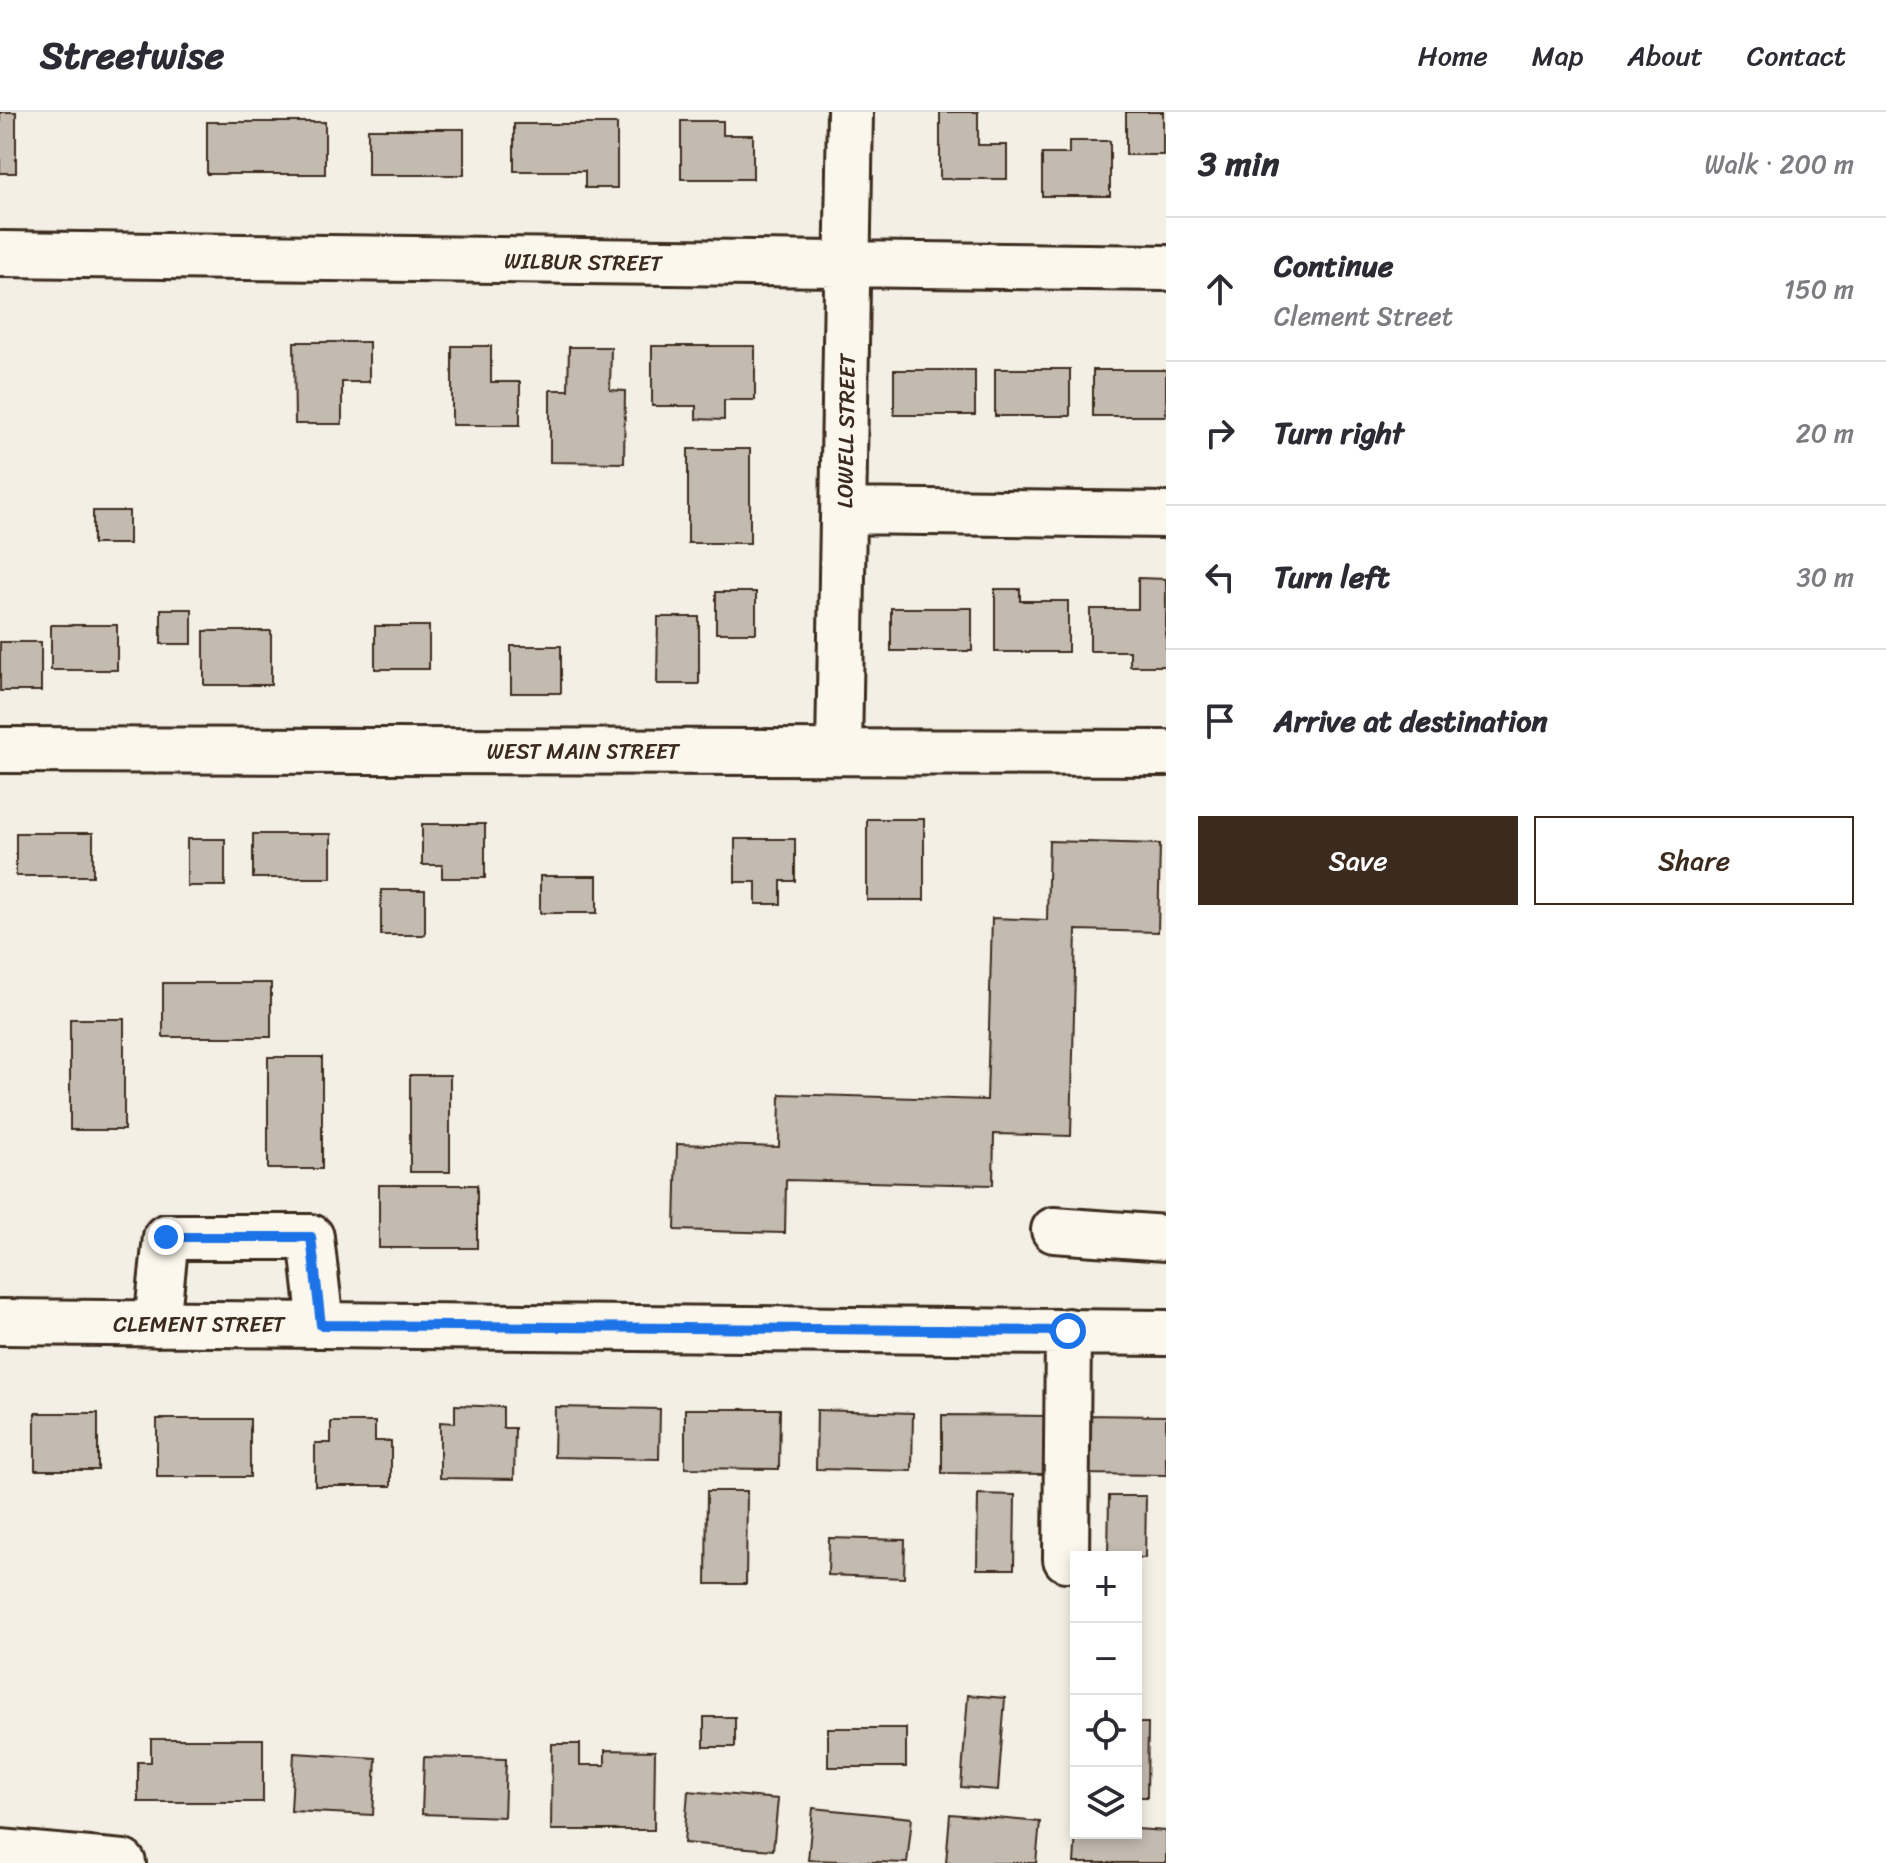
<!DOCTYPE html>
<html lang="en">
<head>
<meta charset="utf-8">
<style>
	:root { --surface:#fff; --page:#f7f7f7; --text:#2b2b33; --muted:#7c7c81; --line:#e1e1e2; --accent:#3b2a1e }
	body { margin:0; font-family:Sriracha,sans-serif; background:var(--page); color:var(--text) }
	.controls { position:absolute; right:24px; bottom:24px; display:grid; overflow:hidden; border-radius:0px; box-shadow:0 4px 12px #0003 }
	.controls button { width:72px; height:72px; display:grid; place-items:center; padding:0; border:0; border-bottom:2px solid var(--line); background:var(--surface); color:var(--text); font:40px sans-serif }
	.stop { position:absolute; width:24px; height:24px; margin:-18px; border:6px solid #1a73e8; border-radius:50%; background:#fff }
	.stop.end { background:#1a73e8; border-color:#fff; box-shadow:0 2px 8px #0008 }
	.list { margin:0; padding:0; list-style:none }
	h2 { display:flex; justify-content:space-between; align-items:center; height:104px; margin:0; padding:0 32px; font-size:34px }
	h2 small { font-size:26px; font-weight:400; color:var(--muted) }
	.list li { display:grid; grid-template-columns:52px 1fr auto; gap:24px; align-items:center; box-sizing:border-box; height:144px; padding:0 32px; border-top:2px solid var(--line) }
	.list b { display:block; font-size:30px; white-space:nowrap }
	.list p { margin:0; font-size:26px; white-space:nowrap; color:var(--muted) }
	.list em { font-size:26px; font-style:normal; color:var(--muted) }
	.actions { display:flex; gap:16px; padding:24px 32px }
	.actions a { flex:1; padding:18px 0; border:2px solid var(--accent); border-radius:0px; text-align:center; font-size:28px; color:var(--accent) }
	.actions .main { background:var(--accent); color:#fff }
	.icon { flex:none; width:44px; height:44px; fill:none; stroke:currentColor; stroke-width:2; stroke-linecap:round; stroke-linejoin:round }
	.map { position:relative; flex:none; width:1166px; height:1751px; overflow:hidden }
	header { display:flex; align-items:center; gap:48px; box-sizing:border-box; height:112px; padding:0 40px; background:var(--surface); border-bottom:2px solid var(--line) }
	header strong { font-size:38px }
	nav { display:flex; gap:44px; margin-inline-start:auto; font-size:28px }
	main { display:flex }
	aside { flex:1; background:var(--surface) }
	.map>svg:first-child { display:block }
	.building { fill:#c3bbb0; stroke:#3b2a1e; stroke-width:2 }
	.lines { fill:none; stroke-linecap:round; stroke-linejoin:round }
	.minor-casing { stroke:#3b2a1e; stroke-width:50 }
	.major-casing { stroke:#3b2a1e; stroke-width:50 }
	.minor { stroke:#fbf7ec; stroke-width:44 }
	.major { stroke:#fbf7ec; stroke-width:44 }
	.route { stroke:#1a73e8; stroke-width:10 }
	.labels { text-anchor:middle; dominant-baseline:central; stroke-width:6; stroke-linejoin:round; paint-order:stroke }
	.street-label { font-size:22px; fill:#3b2a1e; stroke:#fbf7ec }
</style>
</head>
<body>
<header>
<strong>Streetwise</strong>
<nav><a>Home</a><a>Map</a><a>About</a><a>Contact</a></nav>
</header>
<main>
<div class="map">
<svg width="1166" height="1751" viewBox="0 0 1166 1751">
	<rect width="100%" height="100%" fill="#f3efe4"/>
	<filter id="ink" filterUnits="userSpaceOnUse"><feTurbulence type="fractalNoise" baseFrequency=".0125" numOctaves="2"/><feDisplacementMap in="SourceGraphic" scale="16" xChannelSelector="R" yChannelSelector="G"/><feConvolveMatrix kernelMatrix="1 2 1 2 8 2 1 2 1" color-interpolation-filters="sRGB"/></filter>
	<g filter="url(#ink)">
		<!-- building -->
		<path class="building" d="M0 0H16V61H0Z
			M940 0H978V33H1007V67H940Z
			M1126 0H1163V43H1126Z
			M681 9H723V23H753V67H681Z
			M207 10H325V62H207Z
			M514 12H617V76H585V59H514Z
			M368 17H464V63H368Z
			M1069 29H1110V84H1042V42H1069Z
			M294 230H369V270H342V312H295Z
			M452 234H491V270H520V313H452Z
			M652 234H755V288H724V308L696 307V294H652Z
			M569 235H611L610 278 625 279 624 351 550 350V278H568Z
			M995 257H1070V304H995Z
			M894 258H975V303H894Z
			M1093 258H1166V304H1093Z
			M688 337H750V431H688Z
			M93 399H129V432H93Z
			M1138 466 1166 467V554H1130V539H1090V497H1138Z
			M995 477H1020V489H1068V540H995Z
			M716 480H756V521H716Z
			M891 496H972V539H891Z
			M161 497H192V532H161Z
			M658 505H699V572H657Z
			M51 513H117V558H51Z
			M375 514H429V557H375Z
			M204 519H271V573H204Z
			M0 530H41V579H0Z
			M511 534H561V581H511Z
			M867 707H924V788H867Z
			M422 712H485V766H442V753H422Z
			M16 721H93V764H16Z
			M253 722H331V766H253Z
			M187 727H225V774H187Z
			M735 727H795V769H781V792H756V770H735Z
			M1049 729 1160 732 1158 820 1076 818 1071 1024 994 1022 993 1073 786 1068 785 1121 675 1118 677 1032 779 1035 780 982 987 988 992 806 1047 808Z
			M540 764H597V801H540Z
			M381 778H425V823H381Z
			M163 871H271V925H163Z
			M70 907H124V1018H70Z
			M268 945H322V1057H268Z
			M410 963H450V1060H410Z
			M379 1073H477V1136H379Z
			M455 1293 503 1295V1316H515L514 1367 440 1366V1310L455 1311Z
			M555 1295 660 1297 659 1347 554 1345Z
			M685 1297H780L779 1357 685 1356Z
			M817 1298 913 1301 912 1359 816 1357Z
			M35 1301H98V1358H35Z
			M942 1303 1047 1304V1362L942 1361Z
			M1079 1303 1166 1304V1363L1079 1362Z
			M157 1307H250V1365H157Z
			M331 1310H375V1329H391V1374H315V1331H331Z
			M707 1379H747L746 1472H706Z
			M978 1382 1015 1383 1014 1457H977Z
			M1109 1384H1146L1145 1446 1108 1445Z
			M829 1426 905 1428 904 1466 828 1463Z
			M968 1583 1005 1586 998 1678 961 1675Z
			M704 1605H735V1635H704Z
			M1136 1611H1148L1147 1685H1136Z
			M828 1616H906V1655H828Z
			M151 1627H263V1690H138V1650H151Z
			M552 1632H580V1653H605V1638L655 1639 654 1718H551Z
			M294 1641 376 1646 373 1703 291 1699Z
			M424 1645 506 1647 504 1705 422 1702Z
			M688 1679 778 1687 773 1738 684 1731Z
			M813 1696 912 1706 907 1751 808 1748Z
			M950 1702 1040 1710 1036 1751H946Z
			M1136 1717 1166 1719V1751H1074L1076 1721H1136Z"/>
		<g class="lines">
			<!-- minor casing -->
			<g class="minor-casing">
				<path id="minor" d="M0 142 1166 156
					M844 399 1166 403
					M839 639 850 0
					M1054 1118 1166 1126
					M0 1210 1166 1221
					M157 1212 166 1125H311L321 1213
					M1066 1447 1068 1219
					M0 1740 123 1751"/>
			</g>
			<!-- major casing -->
			<g class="major-casing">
				<path id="major" d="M0 638 1166 641"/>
			</g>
			<!-- minor -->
			<use href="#minor" class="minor"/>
			<!-- major -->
			<use href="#major" class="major"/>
		</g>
	</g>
	<g class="lines" filter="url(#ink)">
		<!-- route -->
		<path class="route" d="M166 1125H311L321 1213 1068 1219"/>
	</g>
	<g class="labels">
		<!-- street labels -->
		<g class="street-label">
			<text transform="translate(583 150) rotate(1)">WILBUR STREET</text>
			<text transform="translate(846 319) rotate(-89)">LOWELL STREET</text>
			<text x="583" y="639">WEST MAIN STREET</text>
			<text x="199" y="1212">CLEMENT STREET</text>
		</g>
	</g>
</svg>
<div class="controls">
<button>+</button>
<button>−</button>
<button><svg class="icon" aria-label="locate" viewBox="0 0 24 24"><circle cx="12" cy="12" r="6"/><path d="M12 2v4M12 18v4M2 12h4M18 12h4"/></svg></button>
<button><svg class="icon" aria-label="layers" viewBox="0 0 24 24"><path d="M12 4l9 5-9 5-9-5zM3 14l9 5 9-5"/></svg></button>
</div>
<div class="stop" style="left:1068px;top:1219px"></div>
<div class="stop end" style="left:166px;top:1125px"></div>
</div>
<aside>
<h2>3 min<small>Walk · 200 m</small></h2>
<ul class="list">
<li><svg class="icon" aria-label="ahead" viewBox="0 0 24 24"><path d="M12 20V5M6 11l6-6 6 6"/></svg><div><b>Continue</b><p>Clement Street</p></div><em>150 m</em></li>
<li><svg class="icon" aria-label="right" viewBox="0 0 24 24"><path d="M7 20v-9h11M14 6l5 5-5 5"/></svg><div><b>Turn right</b></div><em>20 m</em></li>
<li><svg class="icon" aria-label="left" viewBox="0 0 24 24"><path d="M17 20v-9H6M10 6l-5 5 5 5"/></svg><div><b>Turn left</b></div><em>30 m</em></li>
<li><svg class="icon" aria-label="arrive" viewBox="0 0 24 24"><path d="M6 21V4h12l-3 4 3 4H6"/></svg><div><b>Arrive at destination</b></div></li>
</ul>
<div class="actions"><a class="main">Save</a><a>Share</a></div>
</aside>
</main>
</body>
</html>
